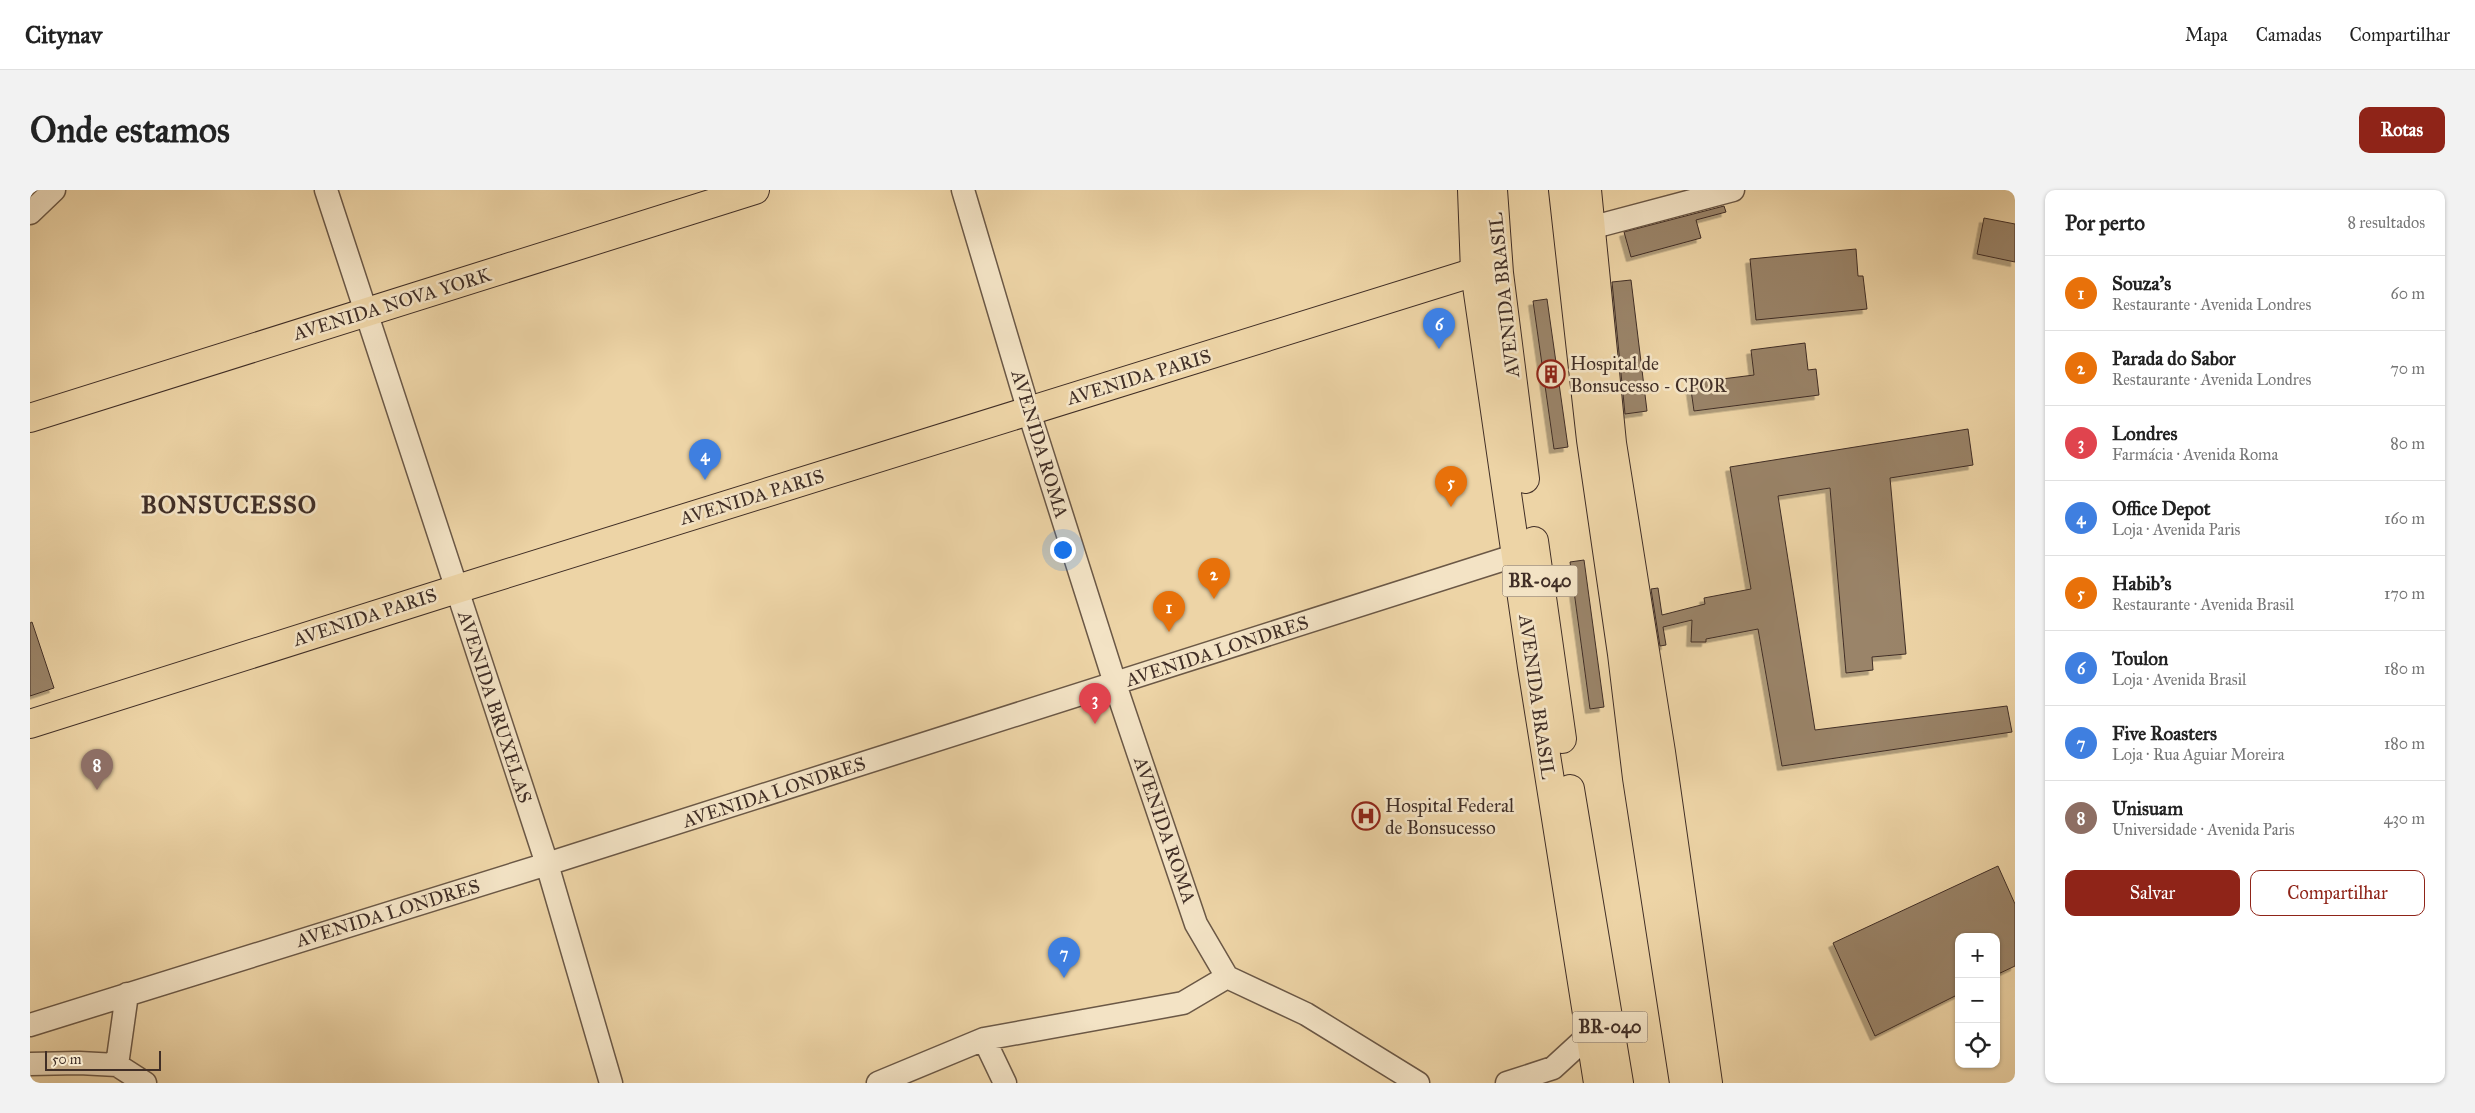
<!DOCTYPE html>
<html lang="pt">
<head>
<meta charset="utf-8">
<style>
	:root { --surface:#fff; --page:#f2f2f2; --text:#222; --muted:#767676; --line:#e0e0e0; --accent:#8f2418 }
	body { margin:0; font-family:"IM FELL Great Primer",serif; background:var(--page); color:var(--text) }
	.controls { position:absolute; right:15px; bottom:15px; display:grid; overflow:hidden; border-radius:10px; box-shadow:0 1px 4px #0004 }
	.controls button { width:45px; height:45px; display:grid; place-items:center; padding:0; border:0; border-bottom:1px solid var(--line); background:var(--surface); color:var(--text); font:25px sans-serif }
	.scale { position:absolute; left:15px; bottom:12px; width:116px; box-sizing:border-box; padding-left:5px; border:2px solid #402e26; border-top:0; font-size:14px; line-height:18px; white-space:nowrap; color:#402e26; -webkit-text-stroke:4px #f3e3c5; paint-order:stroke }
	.you { position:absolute; left:1032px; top:359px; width:18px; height:18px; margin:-12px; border:4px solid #fff; border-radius:50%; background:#1a73e8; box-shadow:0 0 0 8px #1a73e833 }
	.badge { display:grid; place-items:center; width:32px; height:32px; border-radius:50%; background:var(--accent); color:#fff; font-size:16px; font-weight:700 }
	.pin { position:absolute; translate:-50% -41px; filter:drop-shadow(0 1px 2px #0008) }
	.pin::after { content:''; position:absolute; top:26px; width:18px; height:15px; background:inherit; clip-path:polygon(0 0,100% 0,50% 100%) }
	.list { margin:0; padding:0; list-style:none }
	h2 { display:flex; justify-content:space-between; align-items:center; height:65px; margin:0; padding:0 20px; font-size:21px }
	h2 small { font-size:16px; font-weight:400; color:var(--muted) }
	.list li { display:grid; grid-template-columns:32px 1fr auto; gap:15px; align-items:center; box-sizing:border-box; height:75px; padding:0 20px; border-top:1px solid var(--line) }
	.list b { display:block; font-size:19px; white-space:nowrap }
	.list p { margin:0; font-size:16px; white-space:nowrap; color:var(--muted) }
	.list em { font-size:16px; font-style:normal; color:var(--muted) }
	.actions { display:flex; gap:10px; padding:15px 20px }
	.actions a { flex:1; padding:11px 0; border:1px solid var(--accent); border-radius:10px; text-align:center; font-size:18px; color:var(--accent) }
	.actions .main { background:var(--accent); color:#fff }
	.icon { flex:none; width:28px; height:28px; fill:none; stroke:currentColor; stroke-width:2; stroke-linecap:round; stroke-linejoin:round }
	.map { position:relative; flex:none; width:1985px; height:893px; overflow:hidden; border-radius:10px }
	header { display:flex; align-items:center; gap:30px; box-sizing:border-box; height:70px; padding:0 25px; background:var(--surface); border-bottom:1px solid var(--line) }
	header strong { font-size:24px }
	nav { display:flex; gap:28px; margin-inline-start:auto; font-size:18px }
	.intro { display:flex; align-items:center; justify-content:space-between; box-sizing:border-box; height:120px; padding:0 30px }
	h1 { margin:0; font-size:35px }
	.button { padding:12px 22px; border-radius:10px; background:var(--accent); color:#fff; font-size:18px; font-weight:700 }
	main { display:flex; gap:30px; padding:0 30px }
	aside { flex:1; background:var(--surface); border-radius:10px; box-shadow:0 1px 4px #0004 }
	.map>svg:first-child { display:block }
	.building { fill:#9a8469; stroke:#402e26; filter:url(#shadow) }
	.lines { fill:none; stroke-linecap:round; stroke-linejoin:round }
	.minor-casing { stroke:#6b5846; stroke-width:25 }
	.major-casing { stroke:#402e26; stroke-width:30 }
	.highway-casing { stroke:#402e26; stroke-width:30 }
	.minor { stroke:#f3e3c5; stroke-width:22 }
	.major { stroke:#edd4a6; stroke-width:28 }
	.highway { stroke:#edd4a6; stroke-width:28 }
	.labels { text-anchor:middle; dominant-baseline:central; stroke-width:5; stroke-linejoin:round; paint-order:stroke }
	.shield { fill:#f3e3c5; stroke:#766456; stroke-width:1 }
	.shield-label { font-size:18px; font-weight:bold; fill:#402e26 }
	.street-label { font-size:19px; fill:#402e26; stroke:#f3e3c5 }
	.poi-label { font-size:19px; fill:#402e26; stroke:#f3e3c5; text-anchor:start }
	.district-label { font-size:24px; font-weight:bold; letter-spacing:1px; fill:#402e26; stroke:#f3e3c5 }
</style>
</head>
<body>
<header>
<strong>Citynav</strong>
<nav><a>Mapa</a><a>Camadas</a><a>Compartilhar</a></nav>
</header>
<div class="intro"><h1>Onde estamos</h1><a class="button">Rotas</a></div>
<main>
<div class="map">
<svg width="1985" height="893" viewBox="0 0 1985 893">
	<defs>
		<filter id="shadow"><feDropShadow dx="-4.5" dy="4.5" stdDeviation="0" flood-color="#0004"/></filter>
	</defs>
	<rect width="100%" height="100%" fill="#edd4a6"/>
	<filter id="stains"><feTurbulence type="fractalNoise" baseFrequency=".004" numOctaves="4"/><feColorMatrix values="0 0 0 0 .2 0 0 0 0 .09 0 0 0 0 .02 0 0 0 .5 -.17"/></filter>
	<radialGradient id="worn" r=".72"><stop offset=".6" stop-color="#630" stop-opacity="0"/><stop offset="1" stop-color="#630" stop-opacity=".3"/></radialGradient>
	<!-- building -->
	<path class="building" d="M1694 16 1696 22 1666 30 1671 48 1601 67 1594 42Z
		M1954 28 1985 34V72L1947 64Z
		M1826 59 1828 86H1833L1837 119 1726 130 1720 69Z
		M1601 90 1617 221 1595 224 1582 92Z
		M1517 109 1538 257 1524 259 1503 111Z
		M1775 153 1778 180 1786 179 1789 205 1664 221 1660 193 1724 185 1721 160Z
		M1938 239 1943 275 1860 288 1876 464 1842 467 1843 480 1816 483 1800 298 1748 306 1785 540 1977 516 1982 542 1752 576 1728 439 1676 449V452H1661L1662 430 1633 437 1636 455 1630 456 1621 399 1628 398 1632 425 1675 414 1674 408 1721 399 1700 277Z
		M1554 370 1574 517 1560 519 1540 372Z
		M2 432 24 498 0 506V433Z
		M1968 676 1985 714V776L1966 785V747H1929V804L1845 846 1803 753Z"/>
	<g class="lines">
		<!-- minor casing -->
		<g class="minor-casing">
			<path id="minor" d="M296 0 517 674 581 893
				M933 0 999 222 1090 509 1166 734 1197 787
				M0 23 24 0
				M1560 38 1703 0
				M1197 787 1276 824 1388 893
				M0 835 517 674 1487 365
				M954 849 975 893
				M0 874 49 873 87 875 115 893
				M87 875 97 804
				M848 893 954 849 1153 813 1197 787
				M1477 893 1523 878 1559 845"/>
		</g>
		<!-- major casing -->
		<g class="major-casing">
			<path id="major" d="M0 228 725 0
				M0 534 427 399 1445 82"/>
		</g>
		<!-- highway casing -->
		<g class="highway-casing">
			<path id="highway" d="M1442 0 1445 82 1502 477 1568 893
				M1463 0 1469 83 1495 289
				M1533 0 1561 250 1592 464 1607 588 1654 893
				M1557 0 1582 253 1631 562 1678 893
				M1504 351 1532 549
				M1540 599 1589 893"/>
		</g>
		<!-- minor -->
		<use href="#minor" class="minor"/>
		<!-- major -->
		<use href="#major" class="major"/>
		<!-- highway -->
		<use href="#highway" class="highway"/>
	</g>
	<!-- icons -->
	<defs>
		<g id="building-ring" transform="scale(1.4375)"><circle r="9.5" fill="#f3e3c5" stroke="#8f2418" stroke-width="1.5"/><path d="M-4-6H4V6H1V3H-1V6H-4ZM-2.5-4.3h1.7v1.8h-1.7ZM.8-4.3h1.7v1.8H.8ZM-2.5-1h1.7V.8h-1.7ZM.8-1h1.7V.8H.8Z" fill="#8f2418"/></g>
		<g id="hospital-ring" transform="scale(1.4375)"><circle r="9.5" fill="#f3e3c5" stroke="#8f2418" stroke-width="1.5"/><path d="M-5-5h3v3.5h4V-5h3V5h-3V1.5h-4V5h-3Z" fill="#8f2418"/></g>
	</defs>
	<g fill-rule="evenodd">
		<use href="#building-ring" x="1521" y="184"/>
		<use href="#hospital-ring" x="1336" y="626"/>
	</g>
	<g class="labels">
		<!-- shield labels -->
		<g class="shield">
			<rect x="1472.5" y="375.5" width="75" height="31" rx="4"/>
			<rect x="1542.5" y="821.5" width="75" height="31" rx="4"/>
		</g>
		<g class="shield-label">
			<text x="1510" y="391">BR-040</text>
			<text x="1580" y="837">BR-040</text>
		</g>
		<!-- street labels -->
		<g class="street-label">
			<text transform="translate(1474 105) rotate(-96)">AVENIDA BRASIL</text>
			<text transform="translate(362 114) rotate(-17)">AVENIDA NOVA YORK</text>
			<text transform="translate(1109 187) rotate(-17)">AVENIDA PARIS</text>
			<text transform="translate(1010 254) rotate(73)">AVENIDA ROMA</text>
			<text transform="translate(722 307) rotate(-17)">AVENIDA PARIS</text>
			<text transform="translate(335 427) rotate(-18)">AVENIDA PARIS</text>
			<text transform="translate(1187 461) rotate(-18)">AVENIDA LONDRES</text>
			<text transform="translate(1507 507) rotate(82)">AVENIDA BRASIL</text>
			<text transform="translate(465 517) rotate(72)">AVENIDA BRUXELAS</text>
			<text transform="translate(744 602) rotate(-18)">AVENIDA LONDRES</text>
			<text transform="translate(1135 640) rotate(71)">AVENIDA ROMA</text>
			<text transform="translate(358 723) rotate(-17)">AVENIDA LONDRES</text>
		</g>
		<!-- poi labels -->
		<g class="poi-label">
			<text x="1540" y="173">Hospital de<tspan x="1540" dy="22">Bonsucesso - CPOR</tspan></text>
			<text x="1355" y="615">Hospital Federal<tspan x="1355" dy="22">de Bonsucesso</tspan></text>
		</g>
		<!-- district labels -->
		<g class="district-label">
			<text x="199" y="315">BONSUCESSO</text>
		</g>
	</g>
	<rect width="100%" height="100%" filter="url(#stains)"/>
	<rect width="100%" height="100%" fill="url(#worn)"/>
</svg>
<div class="controls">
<button>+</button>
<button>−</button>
<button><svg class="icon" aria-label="locate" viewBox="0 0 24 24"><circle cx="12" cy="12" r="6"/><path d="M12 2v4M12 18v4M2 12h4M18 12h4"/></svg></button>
</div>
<div class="scale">50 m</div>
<div class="you"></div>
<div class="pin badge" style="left:1139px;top:442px;background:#e8710a">1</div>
<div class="pin badge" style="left:1184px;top:409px;background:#e8710a">2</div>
<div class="pin badge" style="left:1065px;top:534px;background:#e0444e">3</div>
<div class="pin badge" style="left:675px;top:290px;background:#3f7fe0">4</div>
<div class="pin badge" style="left:1421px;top:317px;background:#e8710a">5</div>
<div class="pin badge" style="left:1409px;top:159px;background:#3f7fe0">6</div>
<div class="pin badge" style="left:1034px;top:788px;background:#3f7fe0">7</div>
<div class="pin badge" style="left:67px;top:600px;background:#8d6e63">8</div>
</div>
<aside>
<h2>Por perto<small>8 resultados</small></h2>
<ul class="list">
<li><span class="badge" style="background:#e8710a">1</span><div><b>Souza's</b><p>Restaurante · Avenida Londres</p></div><em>60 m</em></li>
<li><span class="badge" style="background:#e8710a">2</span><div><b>Parada do Sabor</b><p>Restaurante · Avenida Londres</p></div><em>70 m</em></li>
<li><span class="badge" style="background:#e0444e">3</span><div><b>Londres</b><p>Farmácia · Avenida Roma</p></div><em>80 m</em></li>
<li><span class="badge" style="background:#3f7fe0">4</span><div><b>Office Depot</b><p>Loja · Avenida Paris</p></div><em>160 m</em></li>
<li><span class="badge" style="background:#e8710a">5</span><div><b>Habib's</b><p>Restaurante · Avenida Brasil</p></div><em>170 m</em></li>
<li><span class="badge" style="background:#3f7fe0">6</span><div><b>Toulon</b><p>Loja · Avenida Brasil</p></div><em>180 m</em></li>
<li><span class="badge" style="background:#3f7fe0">7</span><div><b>Five Roasters</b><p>Loja · Rua Aguiar Moreira</p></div><em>180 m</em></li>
<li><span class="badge" style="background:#8d6e63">8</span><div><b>Unisuam</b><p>Universidade · Avenida Paris</p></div><em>430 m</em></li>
</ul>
<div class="actions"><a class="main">Salvar</a><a>Compartilhar</a></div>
</aside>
</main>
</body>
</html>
